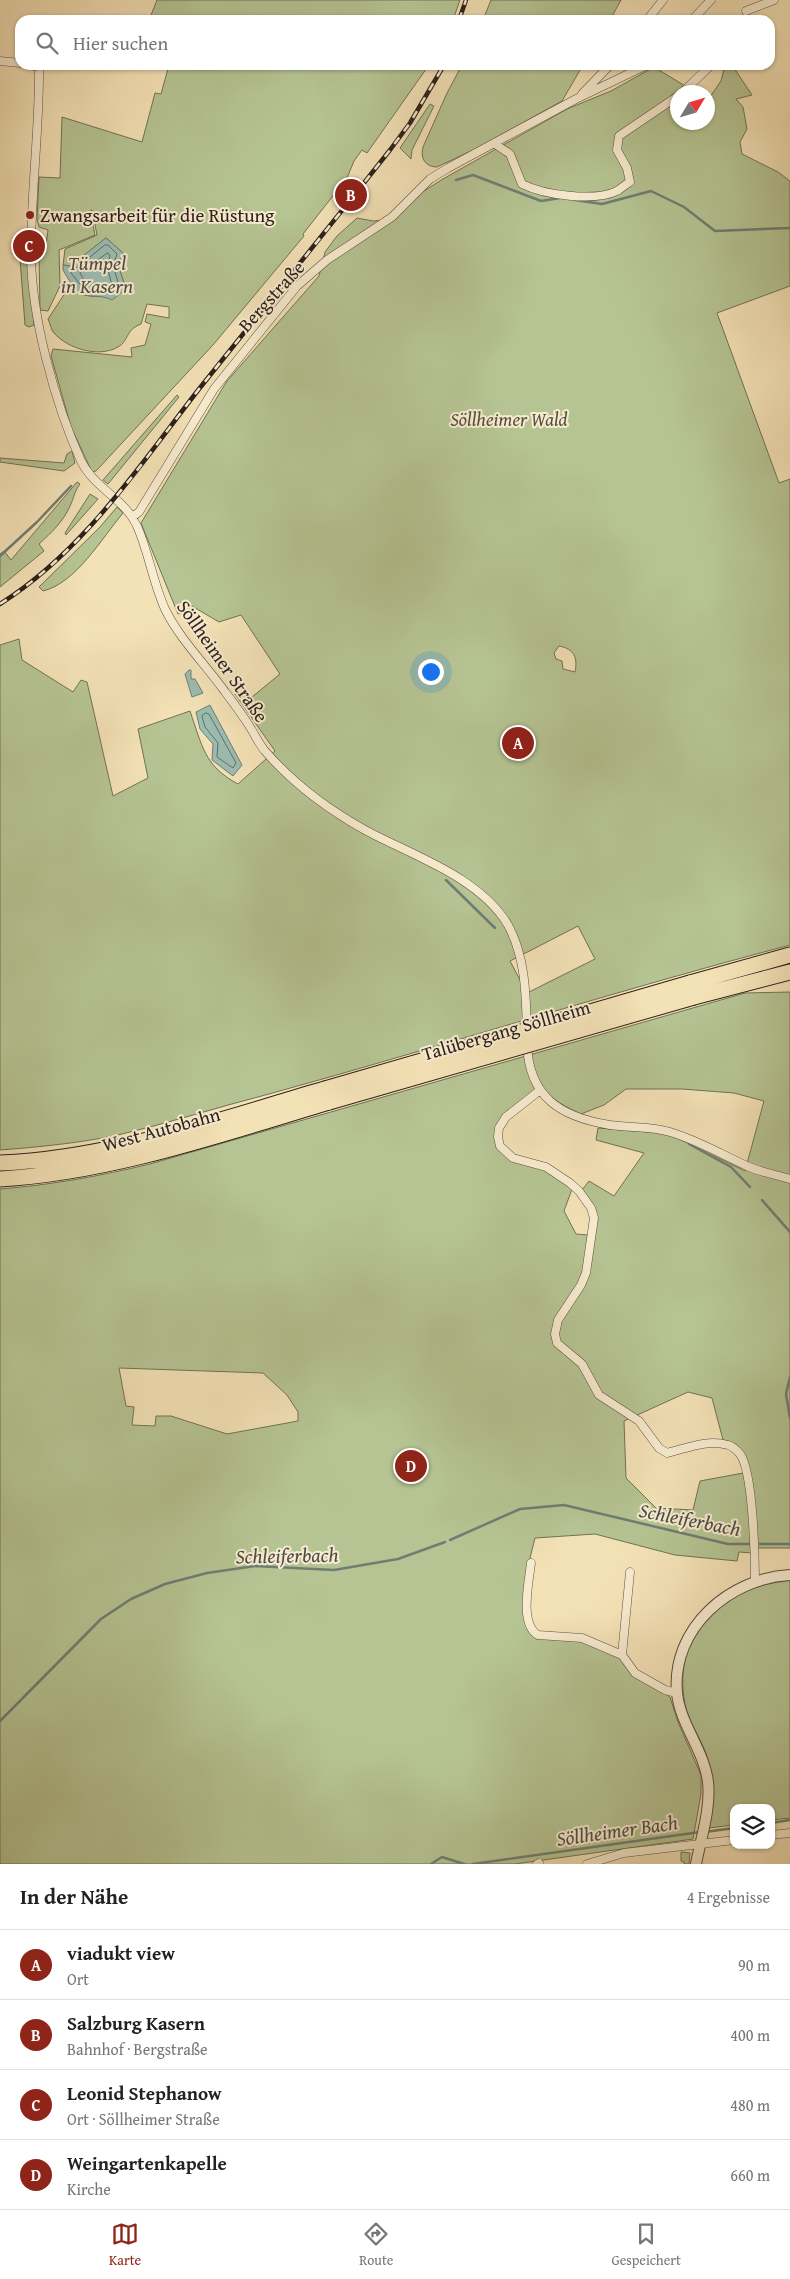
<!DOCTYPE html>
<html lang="de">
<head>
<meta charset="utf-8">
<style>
	:root { --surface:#fff; --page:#f6f6f6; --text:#222; --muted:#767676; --line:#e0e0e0; --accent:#8f2418 }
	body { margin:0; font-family:"Gentium Book Plus",serif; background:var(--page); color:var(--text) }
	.controls { position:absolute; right:15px; bottom:15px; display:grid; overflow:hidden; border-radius:10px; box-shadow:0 1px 4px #0004 }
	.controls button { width:45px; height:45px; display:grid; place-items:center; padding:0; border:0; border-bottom:1px solid var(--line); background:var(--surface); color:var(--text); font:25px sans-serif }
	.compass { position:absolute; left:670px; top:85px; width:45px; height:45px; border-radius:50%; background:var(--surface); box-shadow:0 1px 4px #0004; rotate:52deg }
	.you { position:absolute; left:430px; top:671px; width:18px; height:18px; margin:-12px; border:4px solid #fff; border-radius:50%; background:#1a73e8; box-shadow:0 0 0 8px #1a73e833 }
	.badge { display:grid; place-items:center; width:32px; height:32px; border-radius:50%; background:var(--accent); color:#fff; font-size:16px; font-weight:700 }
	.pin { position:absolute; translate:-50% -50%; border:2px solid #fff; box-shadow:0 1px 5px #0006 }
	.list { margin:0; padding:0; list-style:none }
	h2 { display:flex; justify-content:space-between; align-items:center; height:65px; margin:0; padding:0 20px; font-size:21px }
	h2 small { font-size:16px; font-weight:400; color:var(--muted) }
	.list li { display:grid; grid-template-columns:32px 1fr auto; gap:15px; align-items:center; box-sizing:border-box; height:70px; padding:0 20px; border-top:1px solid var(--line) }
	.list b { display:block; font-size:19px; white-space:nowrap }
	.list p { margin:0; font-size:16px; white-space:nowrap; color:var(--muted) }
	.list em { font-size:16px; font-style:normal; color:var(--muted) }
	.icon { flex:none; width:28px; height:28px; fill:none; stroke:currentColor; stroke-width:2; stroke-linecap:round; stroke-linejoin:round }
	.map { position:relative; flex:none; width:790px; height:1864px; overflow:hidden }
	.search { position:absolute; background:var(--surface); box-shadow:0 1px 4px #0004; left:15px; right:15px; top:15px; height:55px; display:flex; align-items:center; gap:12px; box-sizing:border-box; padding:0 18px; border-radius:15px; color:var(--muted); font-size:19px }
	.sheet { height:345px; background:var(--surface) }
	nav { display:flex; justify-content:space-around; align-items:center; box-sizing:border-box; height:70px; border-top:1px solid var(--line); background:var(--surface); font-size:14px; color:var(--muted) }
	nav a { display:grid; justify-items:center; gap:2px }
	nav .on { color:var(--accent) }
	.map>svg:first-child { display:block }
	.green { fill:#b6c493; stroke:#707256; fill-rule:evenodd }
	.water { fill:#9cbdb2; stroke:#6e7e75 }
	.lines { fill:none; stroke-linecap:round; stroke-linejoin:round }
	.shore { stroke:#636e66; stroke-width:1 }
	.stream { stroke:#6e7e75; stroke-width:2.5 }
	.minor-casing { stroke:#5c5041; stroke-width:9 }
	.tertiary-casing { stroke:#5c5041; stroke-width:12 }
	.motorway-casing { stroke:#2a1f1a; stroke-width:17 }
	.minor { stroke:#f8ecd0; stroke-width:8 }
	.tertiary { stroke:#f8ecd0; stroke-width:10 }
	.motorway { stroke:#f4e2b7; stroke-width:15 }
	.rail-casing { stroke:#2a1f1a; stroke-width:4.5 }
	.rail { stroke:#f8ecd0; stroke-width:2.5; stroke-dasharray:8; stroke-linecap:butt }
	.motorway-bridge-casing { stroke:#2a1f1a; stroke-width:17; stroke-linecap:butt }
	.motorway-bridge { stroke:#f4e2b7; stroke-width:15 }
	.poi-dot { fill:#8f2418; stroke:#f8ecd0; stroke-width:2 }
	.labels { text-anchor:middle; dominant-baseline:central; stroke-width:4; stroke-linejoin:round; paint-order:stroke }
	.poi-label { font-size:19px; fill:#2a1f1a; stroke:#f8ecd0; text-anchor:start }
	.street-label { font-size:19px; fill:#2a1f1a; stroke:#f8ecd0 }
	.park-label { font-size:19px; font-style:italic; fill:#54513e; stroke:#f8ecd0 }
	.water-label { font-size:20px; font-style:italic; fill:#4c4e48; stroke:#f8ecd0 }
</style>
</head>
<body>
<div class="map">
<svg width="790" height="1864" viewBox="0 0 790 1864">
	<rect width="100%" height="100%" fill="#f4e2b7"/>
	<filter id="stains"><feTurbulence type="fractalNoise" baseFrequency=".004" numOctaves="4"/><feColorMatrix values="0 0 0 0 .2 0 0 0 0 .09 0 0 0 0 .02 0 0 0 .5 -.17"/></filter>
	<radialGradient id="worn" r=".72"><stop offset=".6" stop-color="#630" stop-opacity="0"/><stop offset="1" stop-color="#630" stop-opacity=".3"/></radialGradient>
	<!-- green -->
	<path class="green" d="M157 0H460L453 20H149Z
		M491 0H621L610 20H483Z
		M169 65H429L367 153 362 150 354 161 347 178 303 234 304 236 213 345 96 471 92 472 71 427 51 356 53 349 132 357 131 348 145 345 151 324 145 322 147 314 169 318V307L147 304 141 324C125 330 129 341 118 347 99 358 68 349 54 333 51 330 50 323 48 319L71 284C87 303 106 297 126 289L118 265 123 253 106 238 70 266 63 265 65 249 97 235 92 210 90 211 95 235 59 250 60 286 48 311 40 310 39 254 45 252 48 230 39 227 37 219 39 177 60 178 62 117 142 142 155 93 161 94Z
		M462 65H583L562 101 475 149 437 167C425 167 420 158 423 147L447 93Z
		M725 65H732L752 95 736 99 743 107 747 129 740 142 742 154 778 172 790 181V286L717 313 779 483 790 479V945C615 991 443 1046 269 1094 218 1107 169 1123 118 1135 79 1143 40 1147 0 1150V645L19 639 22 660 73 692 81 680 87 682 113 796 148 778 138 729 190 711C202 745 204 766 238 784L275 751 235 694 252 697 280 674 241 615 219 622 192 606 187 612 178 614 141 523 227 381 319 276 325 252 337 236 357 218 373 221 394 219 416 196 443 179 567 109 611 91 654 67 695 92H678V122H708V100L721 81ZM559 646C574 649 578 657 575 672L563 669 562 661 556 659 554 653ZM578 926 595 959 527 993 510 961Z
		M430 104 434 106 412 150 411 159 400 148Z
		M24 254 28 255 34 325 29 327 25 325 20 259Z
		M177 395 179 397 108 484 103 480Z
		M72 451 75 463 64 471 0 462V458L64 463 67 454Z
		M77 482 80 484C74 492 74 498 70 506 63 522 51 533 39 544L44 551 0 587V554L4 551 11 560Z
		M90 494 98 499 66 535 65 533Z
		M117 507 123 513C102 538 76 583 43 591L39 587 100 527Z
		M790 992V1548H754V1553L739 1552 737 1561 675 1555 595 1534 535 1538 528 1566 531 1633 585 1642 622 1657 634 1674 670 1697 678 1722 701 1775V1794L693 1839 515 1864H0V1189C51 1185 100 1176 150 1164L745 993ZM541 1087C552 1100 566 1107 581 1114L604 1105 626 1089H682L734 1093 764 1101 745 1171 675 1137 660 1133 598 1128 596 1140 644 1153 614 1196 589 1181 582 1190 596 1228 588 1235 576 1234 564 1211 572 1189 544 1169 497 1148 505 1114ZM119 1368 263 1373 287 1395 298 1412V1421L227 1434 171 1416H156L155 1426 132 1425 134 1407 126 1406ZM688 1392 712 1398 723 1440C742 1443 746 1454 749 1472L700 1481 693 1510 656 1508 626 1478 624 1421Z
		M790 1578V1818L771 1820V1808H734V1825L708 1828C710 1807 714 1784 709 1764 705 1743 689 1725 685 1704 671 1632 724 1588 790 1578Z
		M681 1852 690 1853 689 1864H684V1862L681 1861Z"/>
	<!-- water -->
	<path class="water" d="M106 238 123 253 118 265 126 289 112 300C103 295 93 297 84 295 74 291 68 278 63 270V265L70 266Z
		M189 670H191V679H195L203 693 192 697 185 674Z
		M210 705 242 765 233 776 212 760 213 744 200 729 196 712Z"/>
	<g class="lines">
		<!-- shore -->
		<path class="shore" d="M105 245H108L117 254 113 266 120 288 112 294 84 289 71 273Z
			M108 253 110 256 107 266 112 285 85 282 80 273Z
			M206 713 209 714 236 763 233 768 217 757 218 743 205 727 202 716Z"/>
		<!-- stream -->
		<path class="stream" d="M456 180 473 175 541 201 560 198
			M575 200 602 204 651 191 684 207 715 231 790 228
			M0 556 37 522 71 486
			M446 880 495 928
			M689 1144 731 1167 750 1187
			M762 1200 790 1232
			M790 1377 786 1394 790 1418
			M450 1540 520 1509 564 1505 728 1544H752
			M760 1544H790
			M0 1721 101 1619 131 1599 165 1584 207 1573 255 1566 334 1570 398 1559 445 1542
			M771 1823 790 1820
			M705 1832 734 1828
			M431 1864 442 1857 464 1864
			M473 1864 700 1832"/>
		<!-- minor casing -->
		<g class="minor-casing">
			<path id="minor" d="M746 11 774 0
				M647 20 663 0
				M692 20 711 0
				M0 61 20 63
				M30 65 39 67V74C39 134 31 193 31 253 31 316 55 404 81 461 94 488 125 499 137 526 149 553 153 583 165 609 179 638 204 663 223 689 232 701 242 714 250 727 255 735 259 744 265 751 292 782 329 810 365 830 411 855 480 877 508 925 526 958 526 997 527 1033
				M683 92 711 65
				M582 94 610 65
				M495 144 510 154 522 184C544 195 594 202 617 191 622 188 626 184 630 182L627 168 617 150 619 136 678 96
				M132 517 139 512 214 389 297 286 327 260 392 217 430 179 448 168 576 99 647 65
				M527 1044C529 1097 560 1117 610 1125 629 1128 651 1126 670 1132 697 1140 721 1154 747 1166 760 1172 776 1175 790 1179
				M539 1091 506 1117 499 1128 498 1137 500 1146 513 1158 546 1167 570 1183 579 1191 591 1208 594 1218 586 1273 581 1285 558 1320 555 1334 557 1343 582 1364 599 1395 639 1421 659 1448 667 1453C688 1448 707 1439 728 1445 732 1446 738 1451 740 1454 753 1471 755 1557 755 1580
				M531 1563C529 1582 519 1624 538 1635L582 1638 622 1655 635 1673 665 1690 677 1693
				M622 1655 630 1572
				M771 1835 790 1833
				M537 1864 539 1863
				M587 1864 624 1853 734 1840"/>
		</g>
		<!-- tertiary casing -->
		<g class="tertiary-casing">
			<path id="tertiary" d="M696 1864C701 1838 711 1808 708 1782 704 1750 680 1724 677 1693 671 1628 730 1578 790 1575"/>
		</g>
		<!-- motorway casing -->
		<g class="motorway-casing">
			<path id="motorway" d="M690 983 790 955
				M694 997 790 972
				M0 1163C109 1159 221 1119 325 1089
				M0 1179C113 1172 221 1134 329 1102"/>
		</g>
		<!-- minor -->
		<use href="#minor" class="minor"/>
		<!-- tertiary -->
		<use href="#tertiary" class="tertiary"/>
		<!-- motorway -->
		<use href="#motorway" class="motorway"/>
		<!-- rail casing -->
		<g class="rail-casing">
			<path id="rail" d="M459 20 466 0
				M0 604C83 552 140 465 199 389 263 309 327 230 390 150L410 123 444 65"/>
		</g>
		<!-- rail -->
		<use href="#rail" class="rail"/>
		<!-- motorway-bridge casing -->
		<g class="motorway-bridge-casing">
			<path id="motorway-bridge" d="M325 1089 690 983
				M329 1102 694 997"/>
		</g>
		<!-- motorway-bridge -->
		<use href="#motorway-bridge" class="motorway-bridge"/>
	</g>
	<!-- markers -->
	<circle class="poi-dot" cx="30" cy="215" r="5"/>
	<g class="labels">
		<!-- poi labels -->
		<g class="poi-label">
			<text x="40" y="215">Zwangsarbeit für die Rüstung</text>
		</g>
		<!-- street labels -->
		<g class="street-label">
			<text transform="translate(271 296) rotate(-48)">Bergstraße</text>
			<text transform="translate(223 661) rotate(55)">Söllheimer Straße</text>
			<text transform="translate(506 1030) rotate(-16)">Talübergang Söllheim</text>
			<text transform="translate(161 1129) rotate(-15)">West Autobahn</text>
		</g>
		<!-- park labels -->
		<g class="park-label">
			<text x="509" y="419">Söllheimer Wald</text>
		</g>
		<!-- water labels -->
		<g class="water-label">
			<text x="97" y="262">Tümpel<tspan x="97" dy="23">in Kasern</tspan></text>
			<text transform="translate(690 1519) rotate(11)">Schleiferbach</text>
			<text transform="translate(287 1555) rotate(-1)">Schleiferbach</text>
			<text transform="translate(617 1830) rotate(-8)">Söllheimer Bach</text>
		</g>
	</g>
	<rect width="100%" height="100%" filter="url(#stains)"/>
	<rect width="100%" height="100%" fill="url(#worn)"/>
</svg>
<div class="controls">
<button><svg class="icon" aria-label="layers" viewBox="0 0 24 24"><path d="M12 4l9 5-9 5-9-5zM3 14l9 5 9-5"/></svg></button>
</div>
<svg class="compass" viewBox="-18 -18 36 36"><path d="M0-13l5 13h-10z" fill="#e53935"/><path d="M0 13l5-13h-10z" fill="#767676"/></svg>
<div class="you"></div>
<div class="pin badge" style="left:518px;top:743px">A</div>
<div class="pin badge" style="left:351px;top:195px">B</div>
<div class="pin badge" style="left:29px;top:246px">C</div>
<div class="pin badge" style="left:411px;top:1466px">D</div>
<div class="search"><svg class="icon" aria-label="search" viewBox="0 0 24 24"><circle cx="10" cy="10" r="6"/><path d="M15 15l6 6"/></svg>Hier suchen</div>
</div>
<section class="sheet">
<h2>In der Nähe<small>4 Ergebnisse</small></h2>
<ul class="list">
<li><span class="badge">A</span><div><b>viadukt view</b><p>Ort</p></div><em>90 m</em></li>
<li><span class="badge">B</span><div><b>Salzburg Kasern</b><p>Bahnhof · Bergstraße</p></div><em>400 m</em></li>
<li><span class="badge">C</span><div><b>Leonid Stephanow</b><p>Ort · Söllheimer Straße</p></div><em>480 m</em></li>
<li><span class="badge">D</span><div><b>Weingartenkapelle</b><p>Kirche</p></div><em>660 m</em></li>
</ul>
</section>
<nav>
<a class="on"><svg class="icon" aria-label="map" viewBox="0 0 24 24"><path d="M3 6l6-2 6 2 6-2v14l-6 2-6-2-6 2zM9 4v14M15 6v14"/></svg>Karte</a>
<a><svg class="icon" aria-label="directions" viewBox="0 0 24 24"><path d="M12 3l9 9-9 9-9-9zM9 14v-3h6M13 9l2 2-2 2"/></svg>Route</a>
<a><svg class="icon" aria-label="saved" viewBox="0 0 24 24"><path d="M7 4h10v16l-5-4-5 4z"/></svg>Gespeichert</a>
</nav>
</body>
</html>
